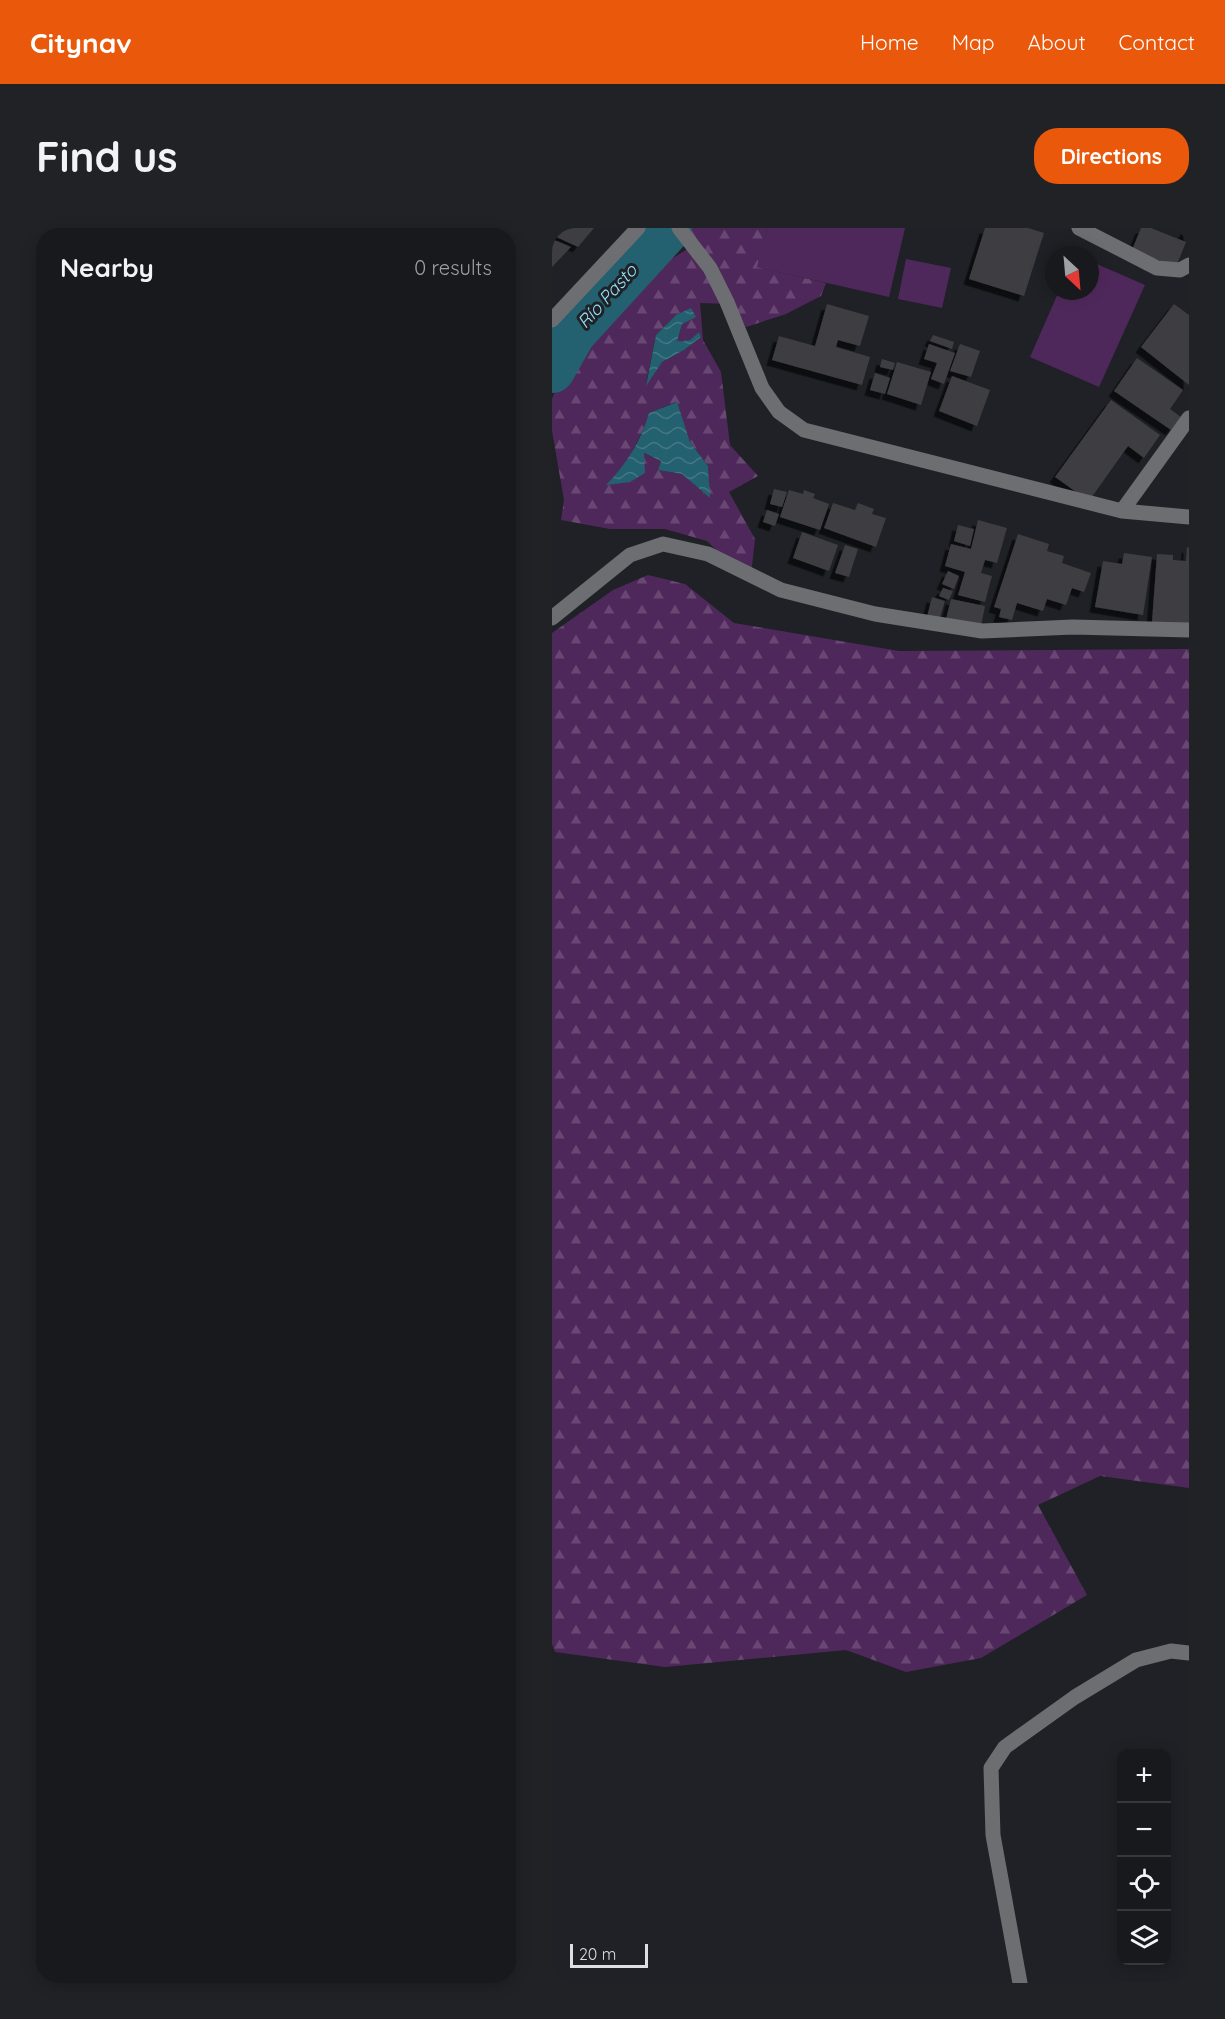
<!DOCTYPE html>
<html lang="en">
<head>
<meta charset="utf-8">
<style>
	:root { --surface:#17191c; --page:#202225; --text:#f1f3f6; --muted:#9ea0a3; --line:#36383b; --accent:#ea580c }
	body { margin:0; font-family:Quicksand,sans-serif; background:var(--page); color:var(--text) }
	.controls { position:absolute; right:18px; bottom:18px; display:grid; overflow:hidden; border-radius:12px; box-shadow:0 3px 15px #0003 }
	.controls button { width:54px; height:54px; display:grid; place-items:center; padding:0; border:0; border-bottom:2px solid var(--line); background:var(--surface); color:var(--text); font:30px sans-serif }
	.compass { position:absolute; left:493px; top:18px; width:54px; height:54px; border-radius:50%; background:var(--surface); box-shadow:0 3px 15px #0003; rotate:154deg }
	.scale { position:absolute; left:18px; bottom:15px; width:78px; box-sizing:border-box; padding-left:6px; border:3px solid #dedfe3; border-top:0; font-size:16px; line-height:21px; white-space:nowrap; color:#dedfe3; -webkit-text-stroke:4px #1f2126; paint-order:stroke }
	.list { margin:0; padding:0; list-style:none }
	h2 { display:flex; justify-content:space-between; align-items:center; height:78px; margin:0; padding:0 24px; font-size:26px }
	h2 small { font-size:20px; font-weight:400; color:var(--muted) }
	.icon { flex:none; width:33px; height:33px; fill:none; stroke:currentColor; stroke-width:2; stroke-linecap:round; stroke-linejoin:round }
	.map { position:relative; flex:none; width:637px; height:1755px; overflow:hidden; border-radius:24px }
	header { display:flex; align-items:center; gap:36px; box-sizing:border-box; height:84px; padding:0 30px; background:var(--accent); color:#fff }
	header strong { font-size:28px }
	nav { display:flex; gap:33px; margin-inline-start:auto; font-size:21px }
	.intro { display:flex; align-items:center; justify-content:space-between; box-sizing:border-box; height:144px; padding:0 36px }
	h1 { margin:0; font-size:42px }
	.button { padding:15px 27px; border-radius:24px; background:var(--accent); color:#fff; font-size:21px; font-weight:700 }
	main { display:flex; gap:36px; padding:0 36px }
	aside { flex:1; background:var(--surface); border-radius:24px; box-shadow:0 3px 15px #0003 }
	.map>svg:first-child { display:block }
	.forest { fill:url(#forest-firs); fill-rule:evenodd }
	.park { fill:#4f285b }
	.water { fill:url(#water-waves) }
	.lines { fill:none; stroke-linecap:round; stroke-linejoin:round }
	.river { stroke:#246170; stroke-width:46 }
	.building { fill:#3e3d43; filter:url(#shadow) }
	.minor { stroke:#6c6e71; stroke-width:15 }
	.labels { text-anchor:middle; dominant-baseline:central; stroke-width:6; stroke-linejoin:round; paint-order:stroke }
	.water-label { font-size:18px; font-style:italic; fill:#93e3f9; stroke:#1f2126 }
</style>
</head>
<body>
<header>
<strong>Citynav</strong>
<nav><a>Home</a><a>Map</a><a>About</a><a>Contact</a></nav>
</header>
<div class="intro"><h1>Find us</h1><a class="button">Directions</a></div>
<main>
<aside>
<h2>Nearby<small>0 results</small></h2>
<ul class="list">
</ul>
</aside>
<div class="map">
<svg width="637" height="1755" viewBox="0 0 637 1755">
	<defs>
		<pattern id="forest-firs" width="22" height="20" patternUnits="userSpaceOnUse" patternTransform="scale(1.5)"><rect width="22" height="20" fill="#4f285b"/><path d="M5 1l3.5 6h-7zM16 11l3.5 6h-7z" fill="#684772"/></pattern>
		<pattern id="water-waves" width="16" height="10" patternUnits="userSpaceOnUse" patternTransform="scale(1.5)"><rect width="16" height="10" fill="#246170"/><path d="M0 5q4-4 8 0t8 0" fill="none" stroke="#437784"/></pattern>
		<filter id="shadow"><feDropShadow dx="-5.5" dy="5.5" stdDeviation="0" flood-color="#0009"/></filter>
	</defs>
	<rect width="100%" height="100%" fill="#1f2126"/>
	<!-- forest -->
	<path class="forest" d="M132 0H215L206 39 274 55 269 68 234 86 194 99 180 76 148 75 151 112 169 144 178 217 206 248 177 264 203 311 198 355 155 313 113 301H58L9 292 12 272 0 203V171L8 151 36 107 96 45 144 16ZM124 87 130 96 125 115 138 112 147 104 149 109 132 122 110 134 94 156 104 107ZM124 174 138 214 156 238 157 269 130 246 106 242 109 233 91 225 55 257 75 234 93 198 97 185Z
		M96 347 133 356 182 395 347 423 637 421V1260L548 1248 486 1277 535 1367 429 1430 354 1444 294 1422 113 1439 3 1424 0 1416V405L61 362Z"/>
	<!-- park -->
	<path class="park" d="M215 0H353L337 69 205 39Z
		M354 31 399 40 390 80 346 71Z
		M538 33 593 57 547 159 478 129 507 63H538Z"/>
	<!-- water -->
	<path class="water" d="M139 80 144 89 130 96 125 114 138 112 147 104 149 109 132 122 110 134 94 158 104 107 124 87Z
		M125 174 138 214 156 238 158 270 130 246 106 242 109 233 92 225 93 245 78 254 54 257C74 237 89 213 97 185Z"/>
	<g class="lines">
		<!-- river -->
		<path class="river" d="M0 142 21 105 117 0"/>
	</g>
	<!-- building -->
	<path class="building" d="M0 0H42L26 19 0 7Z
		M433 0H476L492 5 472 68 417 51Z
		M589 0H599L634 14 624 39 580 22Z
		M635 0H637V10L631 6Z
		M0 11 19 19 0 39Z
		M275 76 317 88 308 118 286 112 284 119 318 129 310 157 220 132 227 108 263 118Z
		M622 76 637 87V157L589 119Z
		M381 107 402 114 400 121 378 113Z
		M377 116 403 125 392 156 379 151 385 135 372 131Z
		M408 116 428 123 419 149 398 143Z
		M585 130 631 162 618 181 629 189 619 202 562 163Z
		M330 131 343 135 341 142 328 139Z
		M345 134 379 144 369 177 335 166Z
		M323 145 338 150 333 166 318 162Z
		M400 148 438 162 425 198 387 183Z
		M559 172 608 207 592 230 576 218 537 273 503 249Z
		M222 261 235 264 230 279 218 276Z
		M237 262 251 266 252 262 263 266 261 270 277 276 268 302 228 289Z
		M281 275 303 282 306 275 322 281 320 286 334 290 324 319 272 300Z
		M215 282 227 286 223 298 211 294Z
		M426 292 455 300 445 335 433 332 429 345 440 348 433 374 406 367 413 344 393 338 399 316 419 321Z
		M406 297 422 301 418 318 402 313Z
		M250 304 286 317 277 343 241 330Z
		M466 306 497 316 495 323 512 328 510 335 539 345 532 364 520 360 514 377 495 371 491 383 465 375 460 392 447 389 449 381 442 379Z
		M293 317 306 321 297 349 283 345Z
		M635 319 637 320V397L600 394 605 326 621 327V332L634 333Z
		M572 325 600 329 591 387 543 379 551 333 570 336Z
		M396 343 407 348 402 361 390 356Z
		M391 360 401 363 397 372 387 368Z
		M380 369 393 373 387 393 375 389Z
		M399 371 433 378 429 398 394 391Z"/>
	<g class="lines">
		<!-- minor -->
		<path class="minor" d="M127 0 158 40 175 74 210 160 227 184 252 202 570 283 637 289
			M527 0 605 40 628 42 637 37
			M0 92 86 0
			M570 283 637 190
			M0 390 78 327 111 316 156 326 229 362 323 386 430 403 521 399 637 402
			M468 1755 441 1607 439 1540 453 1519 523 1469 584 1432 619 1423 637 1425"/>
	</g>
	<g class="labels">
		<!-- water labels -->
		<g class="water-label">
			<text transform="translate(55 68) rotate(-48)">Río Pasto</text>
		</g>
	</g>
</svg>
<div class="controls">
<button>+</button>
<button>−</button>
<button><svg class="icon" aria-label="locate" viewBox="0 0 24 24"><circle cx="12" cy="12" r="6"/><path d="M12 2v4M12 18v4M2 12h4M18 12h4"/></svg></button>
<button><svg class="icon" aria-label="layers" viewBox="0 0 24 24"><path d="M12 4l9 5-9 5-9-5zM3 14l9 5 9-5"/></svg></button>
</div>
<svg class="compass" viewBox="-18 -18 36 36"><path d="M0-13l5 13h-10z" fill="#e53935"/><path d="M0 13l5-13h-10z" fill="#9ea0a3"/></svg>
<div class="scale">20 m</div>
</div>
</main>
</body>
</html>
